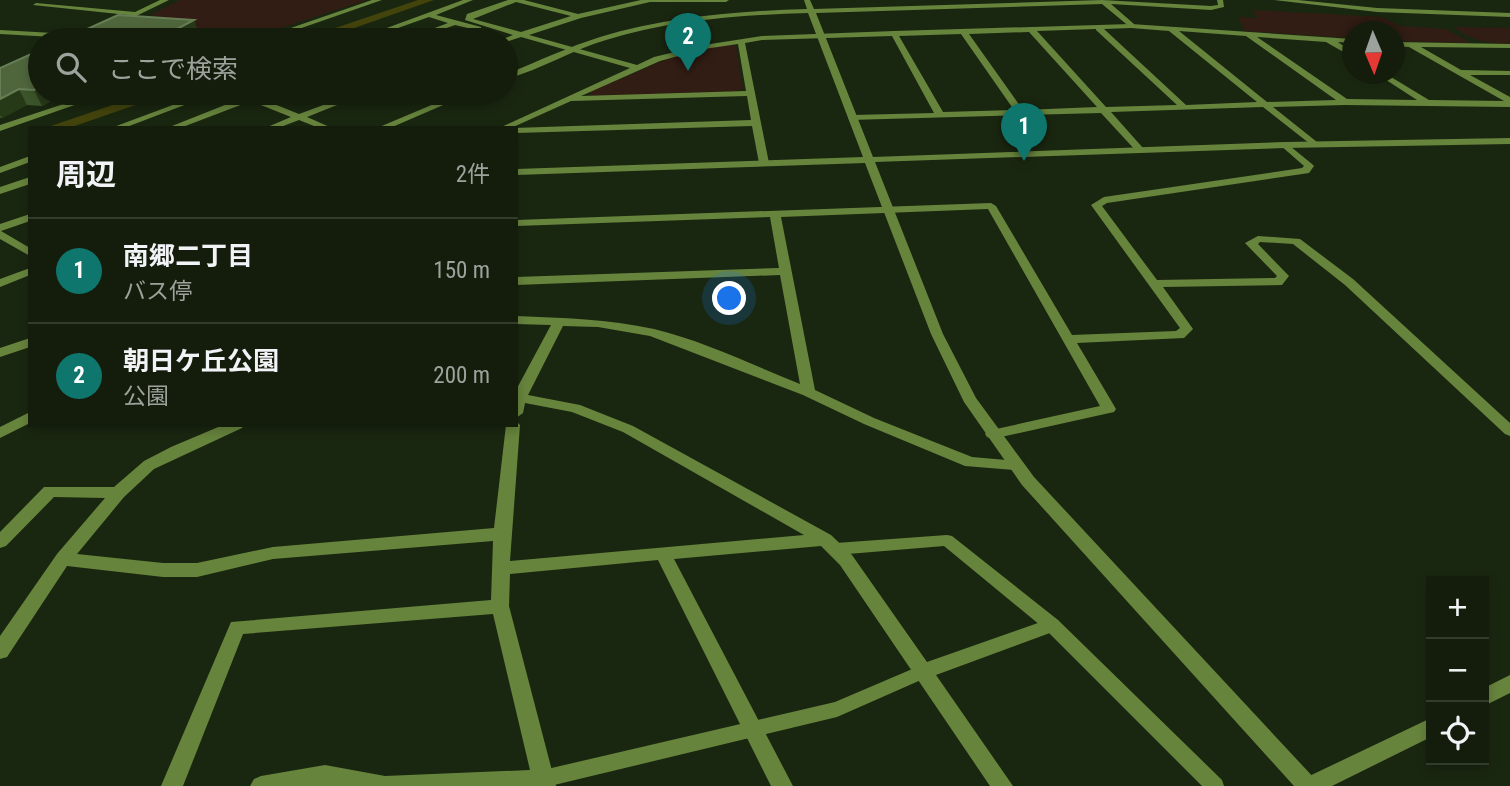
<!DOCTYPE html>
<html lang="ja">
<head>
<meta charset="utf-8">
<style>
	:root { --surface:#141d0c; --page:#1d2615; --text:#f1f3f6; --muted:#9da29d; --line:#333b2d; --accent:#0f766e }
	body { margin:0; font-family:"Roboto Condensed","Noto Sans JP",sans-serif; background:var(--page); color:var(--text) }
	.controls { position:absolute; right:21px; bottom:21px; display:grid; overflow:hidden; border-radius:0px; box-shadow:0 4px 10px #0003 }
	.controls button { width:63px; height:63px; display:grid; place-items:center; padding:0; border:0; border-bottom:2px solid var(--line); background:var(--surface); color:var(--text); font:35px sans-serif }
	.compass { position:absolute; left:1342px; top:21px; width:63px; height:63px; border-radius:50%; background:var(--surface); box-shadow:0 4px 10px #0003; rotate:178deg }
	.you { position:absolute; left:730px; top:299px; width:24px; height:24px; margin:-18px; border:5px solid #fff; border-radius:50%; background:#1a73e8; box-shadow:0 0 0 10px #1a73e833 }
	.badge { display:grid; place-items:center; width:46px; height:46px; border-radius:50%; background:var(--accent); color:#fff; font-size:23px; font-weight:700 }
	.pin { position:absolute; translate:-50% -58px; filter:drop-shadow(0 2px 4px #0008) }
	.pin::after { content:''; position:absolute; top:37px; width:24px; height:21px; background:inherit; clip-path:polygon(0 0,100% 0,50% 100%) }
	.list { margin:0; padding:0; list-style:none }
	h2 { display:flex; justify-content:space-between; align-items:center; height:91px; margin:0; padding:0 28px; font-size:30px }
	h2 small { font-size:23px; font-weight:400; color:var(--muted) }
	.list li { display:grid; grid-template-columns:46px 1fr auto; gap:21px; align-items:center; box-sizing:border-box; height:105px; padding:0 28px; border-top:2px solid var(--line) }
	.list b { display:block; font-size:26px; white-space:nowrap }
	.list p { margin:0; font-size:23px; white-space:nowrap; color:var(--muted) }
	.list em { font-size:23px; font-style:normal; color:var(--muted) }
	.icon { flex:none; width:38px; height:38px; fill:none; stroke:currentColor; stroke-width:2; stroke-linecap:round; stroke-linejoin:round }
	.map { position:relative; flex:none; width:1510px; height:786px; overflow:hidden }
	.search { position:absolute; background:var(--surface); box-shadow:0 4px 10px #0003; left:28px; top:28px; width:490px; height:77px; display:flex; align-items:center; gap:18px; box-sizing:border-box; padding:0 24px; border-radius:38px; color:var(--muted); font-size:26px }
	.panel { position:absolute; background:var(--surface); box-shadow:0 4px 10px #0003; left:28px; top:126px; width:490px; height:301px; border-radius:0px }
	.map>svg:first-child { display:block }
	.green { fill:#311d13 }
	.water { fill:#43440c }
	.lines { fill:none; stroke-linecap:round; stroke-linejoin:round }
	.service { fill:#67843d; fill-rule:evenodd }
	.minor { fill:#67843d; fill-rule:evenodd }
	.tertiary { fill:#67843d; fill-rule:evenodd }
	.wall { fill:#3c542a }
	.shaded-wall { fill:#273a18 }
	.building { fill:#4f663d; stroke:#677e55; stroke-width:2 }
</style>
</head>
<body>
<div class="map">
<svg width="1510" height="786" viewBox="0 0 1510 786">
	<rect width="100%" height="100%" fill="#1a2710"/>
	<!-- green -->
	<path class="green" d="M180 0H367L262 34 137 26 158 16 150 15Z
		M1252 10 1382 17 1400 26 1446 29 1471 43 1395 41 1394 32H1352V38L1245 31 1238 17 1258 18Z
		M1454 27 1510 28V44C1489 43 1470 41 1454 27Z
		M727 44 736 46 743 89 736 91 593 96 589 92 672 57Z"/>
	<!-- water -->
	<path class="water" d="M418 0H434L320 40H300Z
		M148 93H170L69 128H45Z"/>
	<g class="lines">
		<!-- service -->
		<path class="service" d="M947 535 952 536 1058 620 1222 780 1224 786H1202L1046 630 944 546 836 555 831 553 829 549 831 545 836 543Z
			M924 664 930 666 932 671 930 676 837 717 550 786 537 785 534 779 537 773 543 770 835 702Z"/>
		<!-- minor -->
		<path class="minor" d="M160 0H169L130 19 126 17 128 15 33 5 36 3 135 12Z
			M372 0H382L267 40H256Z
			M463 0H473L436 15 481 27V31L455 25 413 40H403L448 23 429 17 364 40H354Z
			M508 0H524L578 14 641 0H729L726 2H650L581 18 529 35 637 65 654 57 704 45 762 36 894 31 1131 24 1352 39V43L1338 42 1352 52V57L1326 42 1257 37 1347 99 1417 100 1377 74H1386L1429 100 1504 101 1409 47 1394 46V42L1510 44V48L1421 47 1461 70 1510 71V75H1470L1510 97V107L1345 105 1273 107 1317 142 1319 144 1314 147 1263 107 1111 112 1143 148 1145 150 1140 153 1137 152 1101 113 850 120 848 118 853 115 934 113 892 36 762 40 745 43 769 163 764 166 759 163 752 126 516 133V128H514L751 120 747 96 571 101 511 128H499L630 68 521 37 506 42 500 40 513 35 465 20 467 14ZM516 2 571 16 521 32 473 19ZM1131 28 1169 31 1257 102 1186 105 1104 29ZM1096 29V30L1177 105 1106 107 1037 31ZM1179 31 1246 36 1336 100 1267 102ZM1029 32 1097 107 1023 110 969 34ZM961 34 1014 110 943 112 899 36ZM738 44 746 91 581 96 660 61 704 49Z
			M1274 0H1298L1377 8 1510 13V17L1377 12Z
			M0 30 89 35 93 37 89 39 0 34Z
			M97 93H109L0 131V125Z
			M205 93H216L124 128H111Z
			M258 93H269L259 98 299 114 356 93H367L307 117 332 128H319L299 120 278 128H265L291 117 251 101 180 128H167L245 97 246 95Z
			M1285 142 1312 164 1314 166 1309 173 1107 203 1102 206 1157 280 1275 278 1277 276 1245 243 1258 236 1300 239 1353 279 1510 423V436L1505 434 1345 285 1293 244 1260 242 1258 244 1289 276 1282 285 1163 287 1193 329 1184 338 1077 343 1116 409 1114 412 992 439 987 437 985 434 987 431 1100 406 988 209 781 217 815 390 874 418 972 457 1019 461 1022 465 1019 469 1014 470 965 466 864 424 803 395 650 336 598 327 563 326 528 395 580 405 633 426 831 535 852 555 927 662 1052 618 1058 620 1061 625 1058 630 936 675 1013 786H990L840 565 821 546 674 559 793 786H771L658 560 510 574 509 606 556 786H250L254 779 261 776 325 765 385 776 530 770 493 614 243 634 183 786H161L231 622 491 600 493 541 273 559 197 577H163L67 566 7 657 0 659V636L57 554 105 498 54 497 6 546 0 548V532L44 487H114L144 461 171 447 223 425H244L242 428 154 469 124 497 77 554 163 563H197L273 547 494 528 506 425H516V421L520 425 510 561 804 535 623 432 572 412 525 403 523 413 516 418V390L551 325 516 324V316C563 318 608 319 654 329 704 341 752 365 800 384L780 275 516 285V277L779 268 770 217 516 226V220L991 203 996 206 1072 335 1176 331 1180 328 1091 205 1104 197 1302 168 1304 166 1280 145Z
			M30 156V162L0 173V167Z
			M30 177V184L0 194V187Z
			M30 214V221L1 231 30 248V256L0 239V224Z
			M30 338V347L0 357V348Z
			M30 412V423L0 438V427Z
			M1510 675V693L1484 706V688Z
			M1431 718V737L1332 786H1299L1303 779Z"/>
		<!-- tertiary -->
		<path class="tertiary" d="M804 0H810L814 9 1102 0 1211 6 1218 5 1217 0H1223L1224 7 1211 10 1111 4 1134 24 1135 26 1131 28 1102 4 816 13 873 157 1285 142 1510 138V144L1285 148 875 162 943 334 976 398 1034 477 1315 779 1319 786H1294L1022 485 964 402 931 334 865 163 516 175V169L863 157 808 13C741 15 671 20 606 40 572 50 540 70 506 79V74C537 62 568 47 600 37 667 17 738 11 807 9Z
			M460 93H471L390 128H377Z
			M30 268V275L0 287V279Z"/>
	</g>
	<!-- wall -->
	<path class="wall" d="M0 68 40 93H66L42 106 27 105 2 118H0Z"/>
	<!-- shaded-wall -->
	<path class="shaded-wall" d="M194 20 199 34 188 40H156Z
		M40 87V93H66L42 106 34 90Z
		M19 89 27 105 2 118 0 115V99Z"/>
	<!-- building -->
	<path class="building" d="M118 15 194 20 156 40H63Z
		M40 50V87L34 90 19 89 0 99V68Z"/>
</svg>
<div class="controls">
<button>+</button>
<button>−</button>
<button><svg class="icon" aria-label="locate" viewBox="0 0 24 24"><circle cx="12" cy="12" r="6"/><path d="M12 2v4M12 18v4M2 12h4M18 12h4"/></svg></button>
</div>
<svg class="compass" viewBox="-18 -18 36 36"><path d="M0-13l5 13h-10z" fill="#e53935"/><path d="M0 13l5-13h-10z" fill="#9da29d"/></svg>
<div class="you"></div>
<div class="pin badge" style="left:1024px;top:161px">1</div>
<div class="pin badge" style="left:688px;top:71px">2</div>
<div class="search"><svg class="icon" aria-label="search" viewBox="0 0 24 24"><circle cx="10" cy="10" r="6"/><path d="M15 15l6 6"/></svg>ここで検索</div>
<section class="panel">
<h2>周辺<small>2件</small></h2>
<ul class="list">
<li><span class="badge">1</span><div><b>南郷二丁目</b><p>バス停</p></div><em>150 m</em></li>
<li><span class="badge">2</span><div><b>朝日ケ丘公園</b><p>公園</p></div><em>200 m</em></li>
</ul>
</section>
</div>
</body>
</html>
